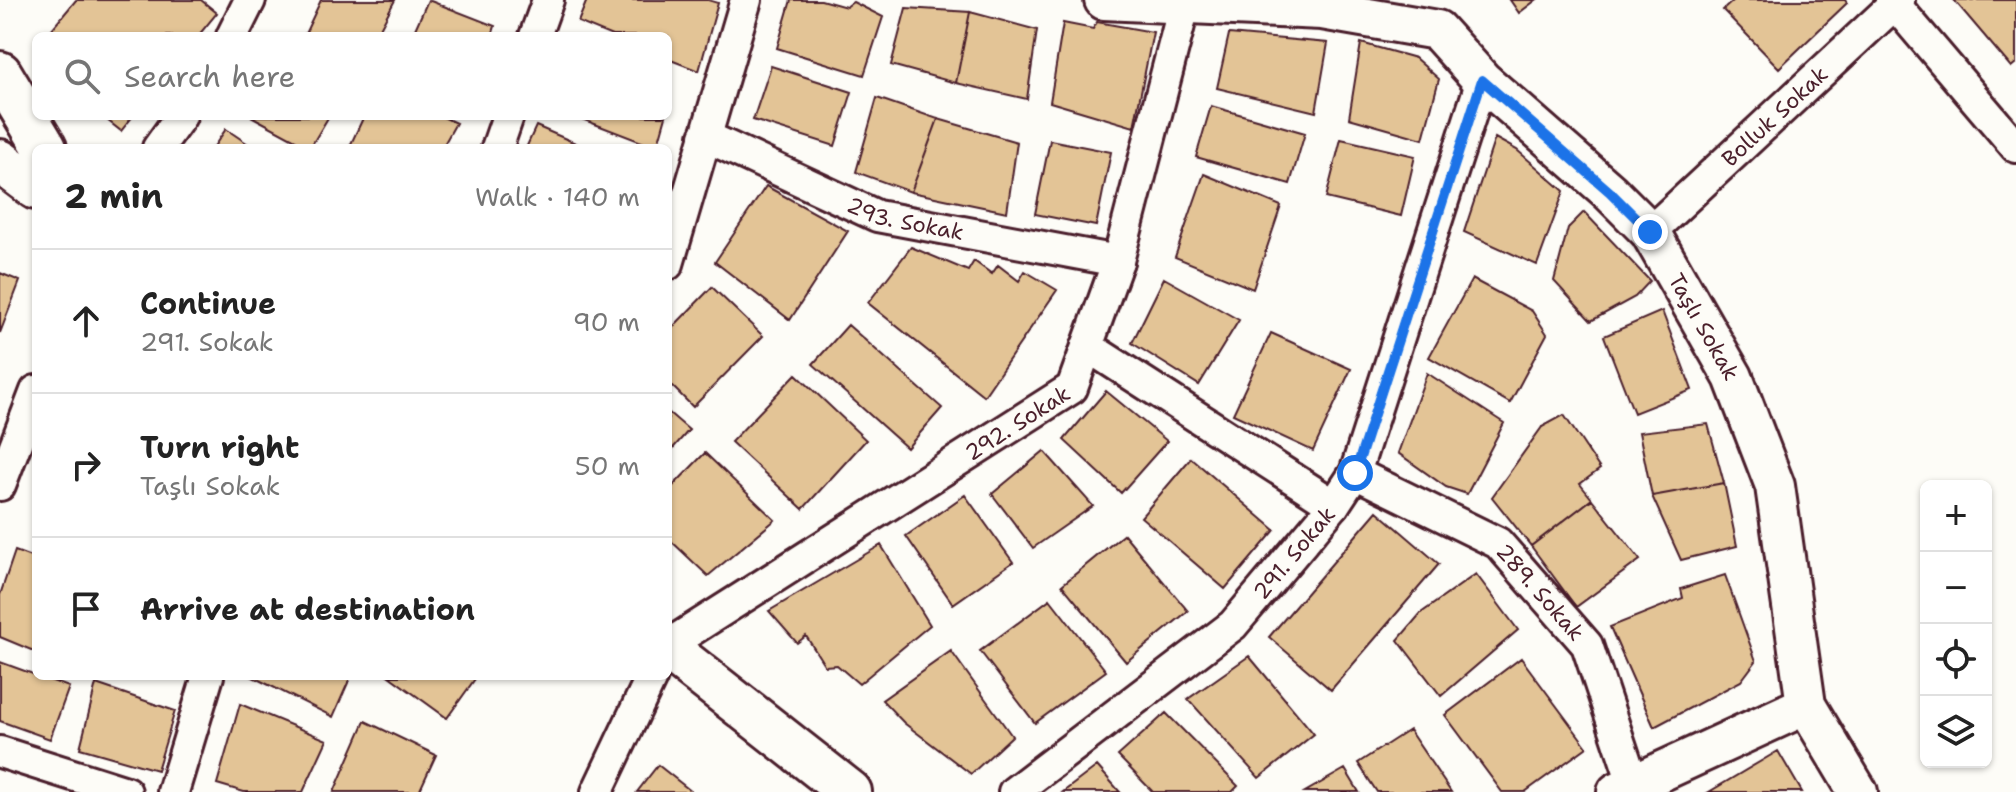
<!DOCTYPE html>
<html lang="en">
<head>
<meta charset="utf-8">
<style>
	:root { --surface:#fff; --page:#f2f2f2; --text:#222; --muted:#767676; --line:#e0e0e0 }
	body { margin:0; font-family:"Shantell Sans",sans-serif; background:var(--page); color:var(--text) }
	.controls { position:absolute; right:24px; bottom:24px; display:grid; overflow:hidden; border-radius:12px; box-shadow:0 2px 6px #0004 }
	.controls button { width:72px; height:72px; display:grid; place-items:center; padding:0; border:0; border-bottom:2px solid var(--line); background:var(--surface); color:var(--text); font:40px sans-serif }
	.stop { position:absolute; width:24px; height:24px; margin:-18px; border:6px solid #1a73e8; border-radius:50%; background:#fff }
	.stop.end { background:#1a73e8; border-color:#fff; box-shadow:0 2px 8px #0008 }
	.list { margin:0; padding:0; list-style:none }
	h2 { display:flex; justify-content:space-between; align-items:center; height:104px; margin:0; padding:0 32px; font-size:34px }
	h2 small { font-size:26px; font-weight:400; color:var(--muted) }
	.list li { display:grid; grid-template-columns:52px 1fr auto; gap:24px; align-items:center; box-sizing:border-box; height:144px; padding:0 32px; border-top:2px solid var(--line) }
	.list b { display:block; font-size:30px; white-space:nowrap }
	.list p { margin:0; font-size:26px; white-space:nowrap; color:var(--muted) }
	.list em { font-size:26px; font-style:normal; color:var(--muted) }
	.icon { flex:none; width:44px; height:44px; fill:none; stroke:currentColor; stroke-width:2; stroke-linecap:round; stroke-linejoin:round }
	.map { position:relative; flex:none; width:2016px; height:792px; overflow:hidden }
	.search { position:absolute; background:var(--surface); box-shadow:0 2px 6px #0004; left:32px; top:32px; width:640px; height:88px; display:flex; align-items:center; gap:20px; box-sizing:border-box; padding:0 28px; border-radius:12px; color:var(--muted); font-size:30px }
	.panel { position:absolute; background:var(--surface); box-shadow:0 2px 6px #0004; left:32px; top:144px; width:640px; height:536px; border-radius:12px }
	.map>svg:first-child { display:block }
	.building { fill:#e3c496; stroke:#4a1f2b; stroke-width:2 }
	.lines { fill:none; stroke-linecap:round; stroke-linejoin:round }
	.minor-casing { stroke:#4a1f2b; stroke-width:36 }
	.tertiary-casing { stroke:#4a1f2b; stroke-width:44 }
	.secondary-casing { stroke:#4a1f2b; stroke-width:48 }
	.minor { stroke:#fdfcf7; stroke-width:30 }
	.tertiary { stroke:#fdfcf7; stroke-width:38 }
	.secondary { stroke:#fdfcf7; stroke-width:42 }
	.route { stroke:#1a73e8; stroke-width:10 }
	.labels { text-anchor:middle; dominant-baseline:central; stroke-width:6; stroke-linejoin:round; paint-order:stroke }
	.street-label { font-size:22px; fill:#4a1f2b; stroke:#fdfcf7 }
</style>
</head>
<body>
<div class="map">
<svg width="2016" height="792" viewBox="0 0 2016 792">
	<rect width="100%" height="100%" fill="#fdfcf7"/>
	<filter id="ink" filterUnits="userSpaceOnUse"><feTurbulence type="fractalNoise" baseFrequency=".0125" numOctaves="2"/><feDisplacementMap in="SourceGraphic" scale="16" xChannelSelector="R" yChannelSelector="G"/><feConvolveMatrix kernelMatrix="1 2 1 2 8 2 1 2 1" color-interpolation-filters="sRGB"/></filter>
	<g filter="url(#ink)">
		<!-- building -->
		<path class="building" d="M76 0H201L217 13 198 36H46Z
			M321 0H395L376 36H304Z
			M428 0 495 26 492 36H412Z
			M587 0H708L718 3 699 71 668 59V36H612L578 22Z
			M791 0H821L846 7 853 2 883 17 864 75 777 48Z
			M1510 0H1536L1519 13Z
			M1734 0H1845L1847 3 1779 68 1723 10Z
			M1954 0H2016V63L2011 67Z
			M906 8 970 12 956 83 891 65Z
			M970 12 1037 30 1027 99 956 83Z
			M1097 22 1153 32 1134 127 1050 102 1063 23 1093 29Z
			M1229 34 1328 43 1316 112 1217 88Z
			M1361 43 1415 58 1439 79 1423 139 1349 118Z
			M771 66 852 92 835 146 753 120Z
			M877 98 938 119 911 192 856 172Z
			M1211 106 1305 133 1290 184 1196 157Z
			M102 116H133L121 131Z
			M251 116H329L310 148Z
			M364 116H441L456 123 442 148H349Z
			M574 116H666L657 148Z
			M938 119 1017 142 1007 212 911 192Z
			M536 126 587 148H526Z
			M226 129 254 148H213Z
			M1495 138 1517 150 1564 191 1537 265 1464 232Z
			M1341 139 1415 156 1401 216 1326 198Z
			M1050 140 1111 152 1096 226 1035 214Z
			M1204 174 1281 206 1253 289 1175 257Z
			M766 186 848 231 790 320 715 262Z
			M1584 212 1650 281 1635 297 1591 321 1554 281 1568 228Z
			M911 247 968 271 974 261 992 274 998 265 1019 281 1025 271 1057 290 984 396 868 303Z
			M0 273 20 281 0 333Z
			M1164 278 1239 320 1199 385 1132 343Z
			M1472 279 1532 311 1547 334 1510 403 1429 357Z
			M712 287 763 336 693 407 668 382V332Z
			M1662 311 1692 390 1634 413 1604 336Z
			M848 325 942 408 907 448 813 364Z
			M1271 333 1351 369 1313 451 1233 414Z
			M1427 373 1504 423 1467 494 1446 487 1398 453Z
			M796 374 866 440 803 509 731 442Z
			M1106 391 1167 441 1121 493 1064 440Z
			M668 412 689 430 668 454Z
			M1564 415 1600 469 1580 484 1592 499 1531 546 1492 497 1542 427Z
			M1708 424 1724 483 1652 496 1639 432Z
			M1044 451 1093 506 1033 548 992 494Z
			M705 453 775 520 708 576 668 538V491Z
			M1191 458 1275 530 1225 589 1141 517Z
			M1724 483 1737 546 1681 560 1652 496Z
			M965 495 1013 562 953 604 906 536Z
			M1592 499 1640 560 1576 607 1531 546Z
			M1377 511 1439 564 1331 690 1269 637Z
			M1124 534 1188 611 1126 662 1062 585Z
			M881 545 930 625 859 684 837 665 825 666 806 636 797 643 769 611Z
			M15 551 36 559V652L0 637V595Z
			M1476 574 1518 630 1441 696 1398 640 1421 613Z
			M1725 575 1756 661 1741 681 1654 727 1610 627 1683 598 1681 589Z
			M1050 599 1106 671 1035 723 980 651Z
			M951 651 1012 736 971 774 904 723 882 700Z
			M1249 656 1314 734 1259 778 1188 699Z
			M1521 658 1587 747 1525 792H1502L1445 715Z
			M0 662 69 687 50 739 0 721Z
			M251 676H351L333 717Z
			M389 676H477L447 718Z
			M96 684 175 711 157 770 80 748Z
			M240 704 327 740 303 792H244L217 784Z
			M1166 713 1238 786 1232 792H1153L1118 756Z
			M365 721 436 755 419 792H334Z
			M1409 730 1451 792H1377L1358 763Z
			M1778 751 1802 792H1709Z
			M658 765 692 792H637Z
			M1097 766 1120 792H1063Z
			M1345 769 1359 792H1305Z"/>
		<g class="lines">
			<!-- minor casing -->
			<g class="minor-casing">
				<g id="minor">
					<path d="M1891 0 2016 147"/>
					<path d="M232 36 250 0"/>
					<path d="M535 36 548 0"/>
					<path id="s1" d="M705 136 877 216 1118 261"/>
					<path d="M158 148 181 116"/>
					<path d="M497 148 508 116"/>
					<path id="s2" d="M1650 232 1899 0"/>
					<path d="M668 264 746 0"/>
					<path d="M1087 346 1334 505"/>
					<path id="s3" d="M1355 473 1498 543 1587 645 1636 792"/>
					<path d="M0 485 36 391"/>
					<path id="s4" d="M668 645 1072 388 1118 261 1184 6"/>
					<path d="M0 752 126 792"/>
					<path d="M173 792 208 676"/>
					<path d="M597 792 652 676"/>
					<path id="s5" d="M1014 792 1233 625 1334 505 1355 473 1482 80"/>
				</g>
			</g>
			<!-- tertiary casing -->
			<g class="tertiary-casing">
				<g id="tertiary">
					<path id="s6" d="M1104 0 1322 10 1437 30 1482 80 1610 192 1650 232 1733 377 1775 486 1806 705 1858 792"/>
					<path d="M1617 792 1806 705"/>
				</g>
			</g>
			<!-- secondary casing -->
			<g class="secondary-casing">
				<path id="secondary" d="M0 73 45 148
					M0 161 36 188
					M668 649 850 792"/>
			</g>
			<!-- minor -->
			<use href="#minor" class="minor"/>
			<!-- tertiary -->
			<use href="#tertiary" class="tertiary"/>
			<!-- secondary -->
			<use href="#secondary" class="secondary"/>
		</g>
	</g>
	<g class="lines" filter="url(#ink)">
		<!-- route -->
		<path class="route" d="M1355 473 1482 80 1610 192 1650 232"/>
	</g>
	<g class="labels">
		<!-- street labels -->
		<g class="street-label">
			<text stroke="none"><textPath href="#s2" startOffset="170">Bolluk Sokak</textPath></text>
			<text stroke="none"><textPath href="#s1" startOffset="218">293. Sokak</textPath></text>
			<text stroke="none"><textPath href="#s6" startOffset="738">Taşlı Sokak</textPath></text>
			<text stroke="none"><textPath href="#s4" startOffset="414">292. Sokak</textPath></text>
			<text stroke="none"><textPath href="#s5" startOffset="370">291. Sokak</textPath></text>
			<text stroke="none"><textPath href="#s3" startOffset="224">289. Sokak</textPath></text>
		</g>
	</g>
</svg>
<div class="controls">
<button>+</button>
<button>−</button>
<button><svg class="icon" aria-label="locate" viewBox="0 0 24 24"><circle cx="12" cy="12" r="6"/><path d="M12 2v4M12 18v4M2 12h4M18 12h4"/></svg></button>
<button><svg class="icon" aria-label="layers" viewBox="0 0 24 24"><path d="M12 4l9 5-9 5-9-5zM3 14l9 5 9-5"/></svg></button>
</div>
<div class="stop" style="left:1355px;top:473px"></div>
<div class="stop end" style="left:1650px;top:232px"></div>
<div class="search"><svg class="icon" aria-label="search" viewBox="0 0 24 24"><circle cx="10" cy="10" r="6"/><path d="M15 15l6 6"/></svg>Search here</div>
<section class="panel">
<h2>2 min<small>Walk · 140 m</small></h2>
<ul class="list">
<li><svg class="icon" aria-label="ahead" viewBox="0 0 24 24"><path d="M12 20V5M6 11l6-6 6 6"/></svg><div><b>Continue</b><p>291. Sokak</p></div><em>90 m</em></li>
<li><svg class="icon" aria-label="right" viewBox="0 0 24 24"><path d="M7 20v-9h11M14 6l5 5-5 5"/></svg><div><b>Turn right</b><p>Taşlı Sokak</p></div><em>50 m</em></li>
<li><svg class="icon" aria-label="arrive" viewBox="0 0 24 24"><path d="M6 21V4h12l-3 4 3 4H6"/></svg><div><b>Arrive at destination</b></div></li>
</ul>
</section>
</div>
</body>
</html>
